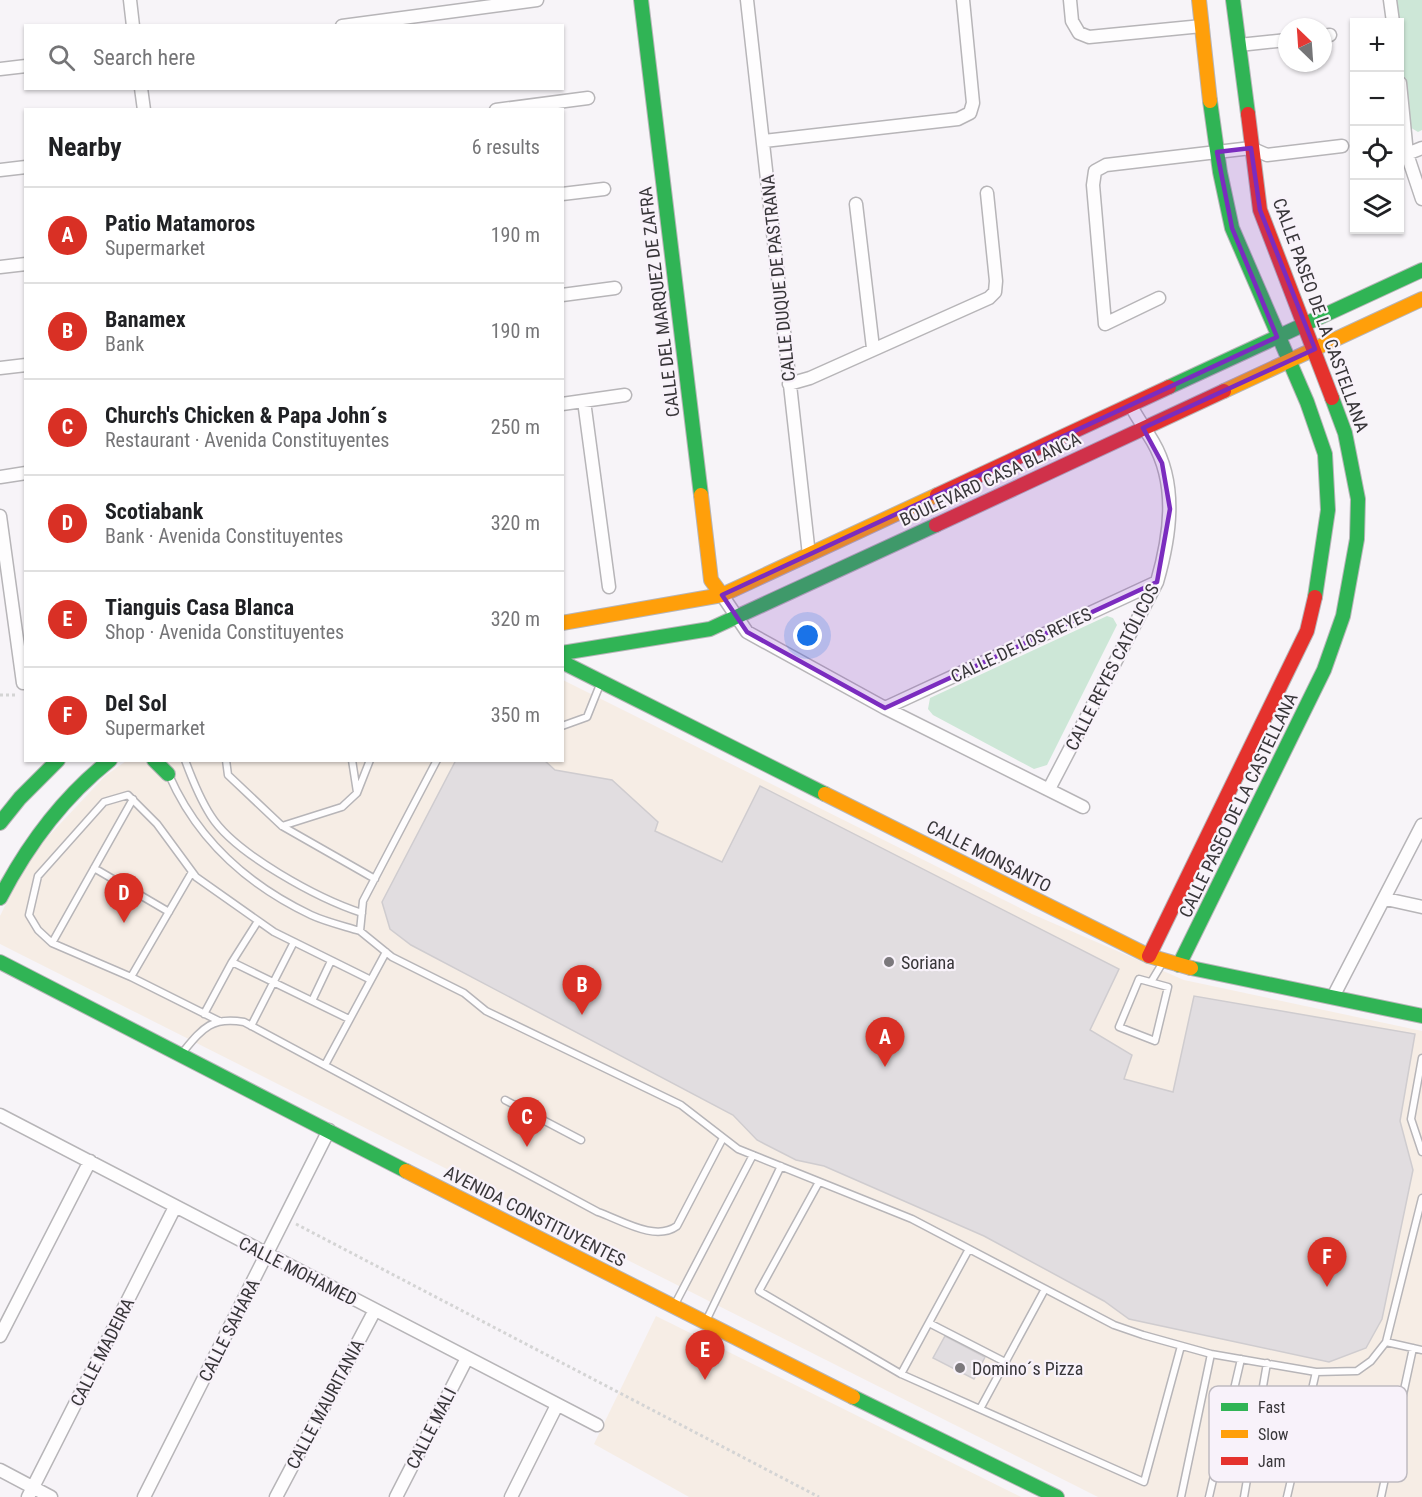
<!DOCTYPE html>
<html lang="en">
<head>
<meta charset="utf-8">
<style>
	:root { --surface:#fff; --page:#f6f6f6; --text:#202124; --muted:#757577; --line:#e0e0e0; --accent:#d93025 }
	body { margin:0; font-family:"Roboto Condensed",sans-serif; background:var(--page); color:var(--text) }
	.controls { position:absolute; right:18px; top:18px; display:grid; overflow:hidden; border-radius:0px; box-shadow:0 2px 4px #0004 }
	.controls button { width:54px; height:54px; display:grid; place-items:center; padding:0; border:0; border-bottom:2px solid var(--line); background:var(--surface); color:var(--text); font:30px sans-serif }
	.compass { position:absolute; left:1278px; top:18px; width:54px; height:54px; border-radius:50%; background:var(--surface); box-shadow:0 2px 4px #0004; rotate:335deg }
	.you { position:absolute; left:808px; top:636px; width:21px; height:21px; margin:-15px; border:4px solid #fff; border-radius:50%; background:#1a73e8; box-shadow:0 0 0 9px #1a73e833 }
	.badge { display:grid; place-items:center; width:39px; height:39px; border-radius:50%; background:var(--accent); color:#fff; font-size:20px; font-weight:700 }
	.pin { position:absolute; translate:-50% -50px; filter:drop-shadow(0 2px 3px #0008) }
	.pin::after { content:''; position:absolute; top:32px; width:21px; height:18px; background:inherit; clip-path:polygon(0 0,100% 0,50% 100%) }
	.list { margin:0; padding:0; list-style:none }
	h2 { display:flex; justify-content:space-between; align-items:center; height:78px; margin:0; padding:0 24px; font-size:26px }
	h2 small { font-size:20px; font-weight:400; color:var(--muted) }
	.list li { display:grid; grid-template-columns:39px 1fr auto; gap:18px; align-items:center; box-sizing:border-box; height:96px; padding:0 24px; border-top:2px solid var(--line) }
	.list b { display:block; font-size:22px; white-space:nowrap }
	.list p { margin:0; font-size:20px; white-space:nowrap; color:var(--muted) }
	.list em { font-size:20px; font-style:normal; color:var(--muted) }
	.icon { flex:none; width:33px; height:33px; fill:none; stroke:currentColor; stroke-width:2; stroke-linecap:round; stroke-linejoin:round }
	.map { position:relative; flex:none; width:1422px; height:1497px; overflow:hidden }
	.search { position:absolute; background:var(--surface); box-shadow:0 2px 4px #0004; left:24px; top:24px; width:540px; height:66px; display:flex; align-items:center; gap:15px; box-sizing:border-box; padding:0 21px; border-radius:0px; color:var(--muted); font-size:22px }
	.panel { position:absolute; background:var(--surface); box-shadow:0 2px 4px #0004; left:24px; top:108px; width:540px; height:654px; border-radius:0px }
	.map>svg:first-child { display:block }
	.commercial { fill:#f6ede5 }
	.green { fill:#cde7d7 }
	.building { fill:#e1dde0; stroke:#cfcccf; stroke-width:1.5 }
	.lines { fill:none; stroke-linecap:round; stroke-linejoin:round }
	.lane-casing { stroke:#b7b5b8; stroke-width:9 }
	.street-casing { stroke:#b7b5b8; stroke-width:15 }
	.fast-casing { stroke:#b7b5b8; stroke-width:16 }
	.slow-casing { stroke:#b7b5b8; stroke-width:16 }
	.jam-casing { stroke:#b7b5b8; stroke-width:16 }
	.path { stroke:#d4d4d4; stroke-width:3; stroke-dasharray:3 3; stroke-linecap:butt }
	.lane { stroke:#fefdfe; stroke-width:6 }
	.street { stroke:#fefdfe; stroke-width:12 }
	.fast { stroke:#30b455; stroke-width:14 }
	.slow { stroke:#ff9f0a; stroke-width:14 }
	.jam { stroke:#e5322d; stroke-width:14 }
	.marked { fill:#7b2cbf; fill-opacity:0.2; stroke:#7b2cbf; stroke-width:4.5; stroke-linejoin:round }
	.poi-dot { fill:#7b787c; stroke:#f8f2fa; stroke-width:2 }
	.labels { text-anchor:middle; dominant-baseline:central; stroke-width:4.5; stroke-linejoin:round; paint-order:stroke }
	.street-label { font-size:18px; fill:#383639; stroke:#f8f2fa }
	.poi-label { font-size:18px; fill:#383639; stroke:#f8f2fa; text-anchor:start }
	.key { fill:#f8f2fa; stroke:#bebac0; stroke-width:1.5 }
	.key-label { font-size:16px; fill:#383639 }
</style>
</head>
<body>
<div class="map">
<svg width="1422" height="1497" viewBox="0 0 1422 1497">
	<rect width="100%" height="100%" fill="#f7f4f8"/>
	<!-- commercial -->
	<path class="commercial" d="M563 680 1032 914 1184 980 1422 1031V1497H1098L0 944V916L29 857 105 776 126 761 562 760Z
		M656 1316 1021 1497H689L594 1444Z"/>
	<!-- green -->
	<path class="green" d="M1394 0H1422V130L1418 132 1408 126 1400 49V22H1396Z
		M1107 616 1113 618 1117 625 1047 765 1034 769 933 715 928 709 930 698Z"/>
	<!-- building -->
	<path class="building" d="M456 760H544L555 770 612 780 658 822 655 831 722 862 760 786 1119 969 1090 1030 1132 1055 1124 1079 1173 1092 1194 996 1415 1034 1400 1121 1413 1170 1382 1319 1366 1348 1329 1362 1129 1319 1104 1301 984 1236 824 1166 796 1160 757 1140 733 1115 411 945 390 929 382 902Z
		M945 1336 985 1357 974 1379 933 1358Z"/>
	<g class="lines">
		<!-- lane casing -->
		<g class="lane-casing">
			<path id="lane" d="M562 726 587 717 601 682
				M185 760C192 779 200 799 211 816 235 854 319 899 362 913
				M226 760 228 775 282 826 375 879
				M352 760 357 792
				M437 760 363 901 360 931 392 957 464 993 486 1011 681 1105 738 1149 912 1219 1114 1325 1143 1335 1211 1354 1316 1372 1357 1371 1371 1361 1386 1342 1422 1198
				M169 775C197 839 248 885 311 915 326 922 344 926 360 931
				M282 826 342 807 357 793 370 760
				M94 868 169 912
				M52 943 133 799
				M232 962 258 921
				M131 977 192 872
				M1139 979 1168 987 1155 1041 1119 1027Z
				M1151 982 1163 962
				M312 1001 331 961
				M204 1014 232 962 349 1019
				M219 1021 131 977 52 943 38 930 29 915 38 876 104 802 128 795 157 824 196 877 274 932 371 980
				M251 1026 294 942
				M182 1053C202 1029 211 1016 244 1022L598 1212C621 1220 655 1242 677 1226L723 1138
				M1422 1058 1411 1119 1422 1152
				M325 1065 386 952
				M505 1100 581 1140
				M819 1182 759 1291 901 1374 1144 1482 1181 1346
				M674 1306 753 1155
				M706 1321 781 1166
				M929 1323 1005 1362
				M1386 1342 1422 1350
				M901 1374 969 1249
				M980 1409 1045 1289
				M1304 1424 1393 1442
				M1181 1497 1211 1354
				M1209 1497 1241 1359
				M1244 1497 1267 1363
				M1287 1497 1316 1372
				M1381 1497 1413 1348"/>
		</g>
		<!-- street casing -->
		<g class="street-casing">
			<path id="street" d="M130 0 133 26
				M747 0 809 555
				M1070 0 1072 21 1079 33 1089 37 1202 26
				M1390 0 1393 22
				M342 26 537 0
				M1323 36 1330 35
				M1239 45 1287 40
				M0 69 26 66
				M1400 83 1407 154 1422 199
				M141 88 144 110
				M496 110 588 98
				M764 141 958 119 970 113 973 103 963 0
				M1407 154 1422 148
				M0 170 26 167
				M562 194 604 189
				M856 204 873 348
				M0 267 26 264
				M562 295 615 288
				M1159 298 1105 324 1093 185 1095 171 1106 165 1251 148 1267 155 1342 146
				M0 368 26 365
				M789 384 810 378 989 298 995 292 996 281 987 193
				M584 401 609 587
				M562 404 625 395
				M0 477 26 473
				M0 516 23 683
				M722 595 747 632 885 708 1083 807
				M885 708 1157 582
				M1049 789 1157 582C1170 537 1178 485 1153 442 1146 430 1138 419 1131 406
				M1386 899 1422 907
				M1334 995 1422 825
				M0 1115 597 1425
				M0 1336 90 1161
				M0 1470 51 1497
				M28 1497 175 1207
				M144 1497 329 1130
				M276 1497 375 1310
				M396 1497 467 1358
				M511 1497 557 1405"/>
		</g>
		<!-- fast casing -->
		<g class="fast-casing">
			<path id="fast" d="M641 0 701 495
				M1233 0 1248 114
				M1210 101 1220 172 1232 228 1307 402 1325 454 1328 510 1315 597
				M1169 387 1422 270
				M562 653 710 629 936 525
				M562 662 825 794
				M154 760 168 774
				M0 823 20 798 58 760
				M0 898C28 844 62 798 110 760
				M0 962 406 1171
				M1179 965 1324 670 1343 616 1357 539 1358 499 1345 433 1332 398
				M1191 968 1422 1016
				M853 1397 1057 1497"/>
		</g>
		<!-- slow casing -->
		<g class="slow-casing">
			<path id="slow" d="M1199 0 1210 101
				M1224 391 1422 299
				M701 495 711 580 722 595
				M562 623 722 595 937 495
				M825 794 1149 956 1191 968
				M406 1171 853 1397"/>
		</g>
		<!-- jam casing -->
		<g class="jam-casing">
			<path id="jam" d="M1248 114 1260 210 1332 398
				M937 495 1169 387
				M936 525 1224 391
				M1149 956 1307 631 1315 597"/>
		</g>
		<!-- path -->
		<path class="path" d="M0 695H16
			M296 1224 819 1497"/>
		<!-- lane -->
		<use href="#lane" class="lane"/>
		<!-- street -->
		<use href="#street" class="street"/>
		<!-- fast -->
		<use href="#fast" class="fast"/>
		<!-- slow -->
		<use href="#slow" class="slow"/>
		<!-- jam -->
		<use href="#jam" class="jam"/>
	</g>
	<!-- marked area -->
	<path class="marked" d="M1251 148 1260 210 1315 349 1143 428 1162 463 1170 509 1157 582 885 708 747 632 722 595 1277 337 1232 228 1217 152Z"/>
	<!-- markers -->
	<g class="poi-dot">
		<circle cx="889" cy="962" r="6"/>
		<circle cx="960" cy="1368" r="6"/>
	</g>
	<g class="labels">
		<!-- street labels -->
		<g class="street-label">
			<text transform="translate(778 278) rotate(-96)">CALLE DUQUE DE PASTRANA</text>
			<text transform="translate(659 302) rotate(-97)">CALLE DEL MARQUEZ DE ZAFRA</text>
			<text transform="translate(1321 315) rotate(70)">CALLE PASEO DE LA CASTELLANA</text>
			<text transform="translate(990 479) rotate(-25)">BOULEVARD CASA BLANCA</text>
			<text transform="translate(1021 645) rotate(-25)">CALLE DE LOS REYES</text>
			<text transform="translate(1112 667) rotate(-63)">CALLE REYES CATÓLICOS</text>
			<text transform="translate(1238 805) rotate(-64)">CALLE PASEO DE LA CASTELLANA</text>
			<text transform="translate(989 856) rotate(27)">CALLE MONSANTO</text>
			<text transform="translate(535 1216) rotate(27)">AVENIDA CONSTITUYENTES</text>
			<text transform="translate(298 1271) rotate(27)">CALLE MOHAMED</text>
			<text transform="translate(229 1330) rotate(-63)">CALLE SAHARA</text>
			<text transform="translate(102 1352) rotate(-63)">CALLE MADEIRA</text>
			<text transform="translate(325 1404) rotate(-62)">CALLE MAURITANIA</text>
			<text transform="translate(431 1428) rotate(-63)">CALLE MALI</text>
		</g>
		<!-- poi labels -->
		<g class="poi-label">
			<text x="901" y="962">Soriana</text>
			<text x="972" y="1368">Domino´s Pizza</text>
		</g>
	</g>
	<!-- legend -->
	<rect x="1209" y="1386" width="198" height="96" rx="9" class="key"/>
	<rect x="1221" y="1403" width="27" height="8" fill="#30b455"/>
	<rect x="1221" y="1430" width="27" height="8" fill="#ff9f0a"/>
	<rect x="1221" y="1457" width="27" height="8" fill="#e5322d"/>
	<g class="key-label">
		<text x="1258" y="1413">Fast</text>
		<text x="1258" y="1440">Slow</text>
		<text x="1258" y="1467">Jam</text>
	</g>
</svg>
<div class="controls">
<button>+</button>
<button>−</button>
<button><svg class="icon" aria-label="locate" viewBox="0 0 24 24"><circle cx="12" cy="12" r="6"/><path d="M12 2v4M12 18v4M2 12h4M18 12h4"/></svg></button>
<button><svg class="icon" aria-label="layers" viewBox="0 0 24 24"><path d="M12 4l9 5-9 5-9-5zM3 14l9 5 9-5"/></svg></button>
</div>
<svg class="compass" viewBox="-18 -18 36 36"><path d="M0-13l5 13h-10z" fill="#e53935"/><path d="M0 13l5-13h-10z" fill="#757577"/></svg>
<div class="you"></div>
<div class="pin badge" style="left:885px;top:1067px">A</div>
<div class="pin badge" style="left:582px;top:1015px">B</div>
<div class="pin badge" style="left:527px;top:1147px">C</div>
<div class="pin badge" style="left:124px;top:923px">D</div>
<div class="pin badge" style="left:705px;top:1380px">E</div>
<div class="pin badge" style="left:1327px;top:1287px">F</div>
<div class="search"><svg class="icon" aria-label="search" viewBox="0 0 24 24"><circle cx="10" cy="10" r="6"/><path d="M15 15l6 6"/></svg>Search here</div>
<section class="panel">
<h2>Nearby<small>6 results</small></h2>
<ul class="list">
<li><span class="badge">A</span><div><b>Patio Matamoros</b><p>Supermarket</p></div><em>190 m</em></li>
<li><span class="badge">B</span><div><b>Banamex</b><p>Bank</p></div><em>190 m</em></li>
<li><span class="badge">C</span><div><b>Church's Chicken &amp; Papa John´s</b><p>Restaurant · Avenida Constituyentes</p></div><em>250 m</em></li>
<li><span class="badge">D</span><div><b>Scotiabank</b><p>Bank · Avenida Constituyentes</p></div><em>320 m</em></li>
<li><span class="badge">E</span><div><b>Tianguis Casa Blanca</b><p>Shop · Avenida Constituyentes</p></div><em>320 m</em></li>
<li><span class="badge">F</span><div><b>Del Sol</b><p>Supermarket</p></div><em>350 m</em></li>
</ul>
</section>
</div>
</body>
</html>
